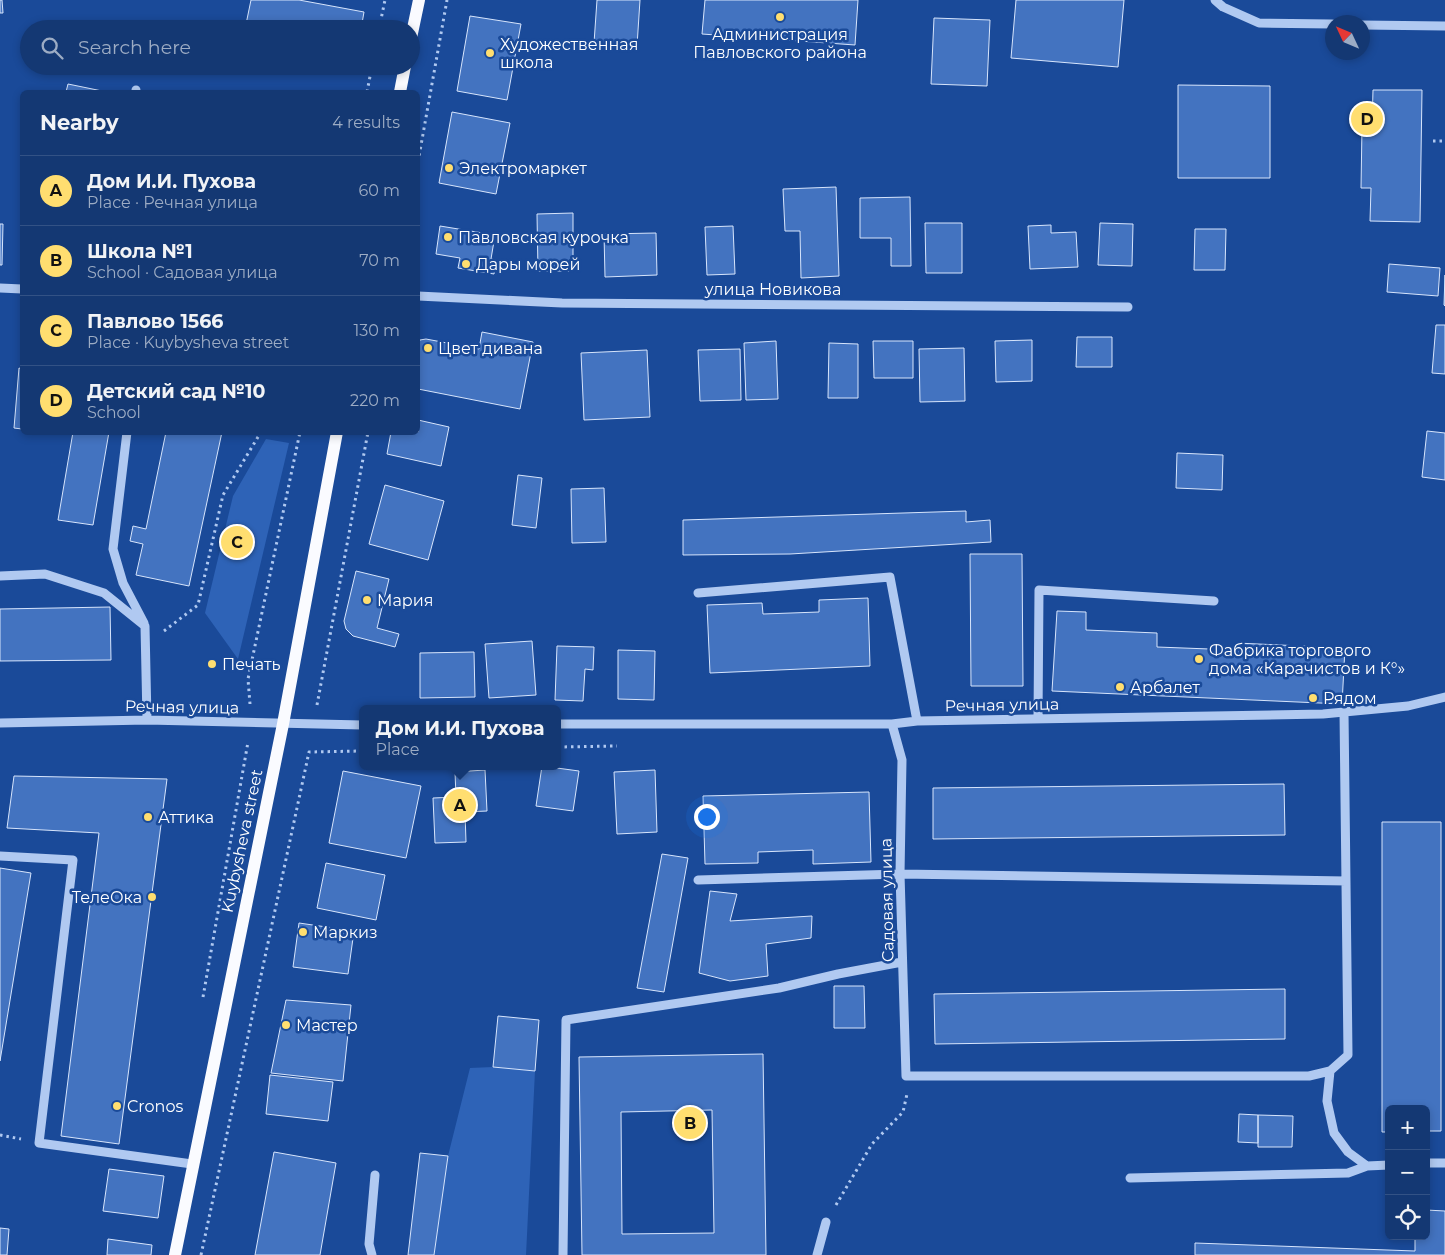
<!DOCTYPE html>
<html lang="en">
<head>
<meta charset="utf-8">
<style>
	:root { --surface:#143873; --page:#21437b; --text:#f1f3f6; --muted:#9dacc4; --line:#335285; --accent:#ffde70 }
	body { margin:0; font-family:Montserrat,sans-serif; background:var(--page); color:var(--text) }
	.controls { position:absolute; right:15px; bottom:15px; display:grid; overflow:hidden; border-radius:8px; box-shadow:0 2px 8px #0003 }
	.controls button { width:45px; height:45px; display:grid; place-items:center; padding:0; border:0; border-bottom:1px solid var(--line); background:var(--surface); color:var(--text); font:25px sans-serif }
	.compass { position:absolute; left:1325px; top:15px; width:45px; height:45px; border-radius:50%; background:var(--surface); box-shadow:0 2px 8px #0003; rotate:314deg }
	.you { position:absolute; left:706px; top:816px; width:18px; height:18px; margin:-12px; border:4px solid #fff; border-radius:50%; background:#1a73e8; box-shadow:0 0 0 8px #1a73e833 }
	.badge { display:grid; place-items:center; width:32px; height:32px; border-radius:50%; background:var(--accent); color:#111; font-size:16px; font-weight:700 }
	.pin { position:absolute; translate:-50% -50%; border:2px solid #fff; box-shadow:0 1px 5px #0006 }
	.popup { position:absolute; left:359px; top:705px; width:202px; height:65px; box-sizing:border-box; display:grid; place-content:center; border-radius:8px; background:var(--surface); filter:drop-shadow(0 1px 4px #0005); font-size:16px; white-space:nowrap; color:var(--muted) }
	.popup b { font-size:19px; color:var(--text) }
	.popup::after { content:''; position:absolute; left:50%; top:100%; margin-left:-10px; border:10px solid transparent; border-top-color:var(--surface) }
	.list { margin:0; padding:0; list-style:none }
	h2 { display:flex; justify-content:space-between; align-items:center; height:65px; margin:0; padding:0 20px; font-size:21px }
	h2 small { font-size:16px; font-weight:400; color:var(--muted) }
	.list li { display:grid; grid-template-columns:32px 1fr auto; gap:15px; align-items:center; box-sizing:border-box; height:70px; padding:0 20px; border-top:1px solid var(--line) }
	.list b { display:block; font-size:19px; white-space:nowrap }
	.list p { margin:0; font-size:16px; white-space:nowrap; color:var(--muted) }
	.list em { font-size:16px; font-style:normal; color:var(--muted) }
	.icon { flex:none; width:28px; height:28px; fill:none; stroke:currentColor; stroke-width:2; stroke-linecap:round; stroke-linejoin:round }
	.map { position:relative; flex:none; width:1445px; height:1255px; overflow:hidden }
	.search { position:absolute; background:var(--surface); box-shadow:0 2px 8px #0003; left:20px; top:20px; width:400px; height:55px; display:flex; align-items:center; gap:12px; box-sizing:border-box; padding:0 18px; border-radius:28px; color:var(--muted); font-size:19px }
	.panel { position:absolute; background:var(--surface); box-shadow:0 2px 8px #0003; left:20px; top:90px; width:400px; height:345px; border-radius:8px }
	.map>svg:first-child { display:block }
	.green { fill:#2e63b7 }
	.building { fill:#4373c0; stroke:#d7e5fc; fill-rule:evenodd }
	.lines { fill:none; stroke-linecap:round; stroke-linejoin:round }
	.path { stroke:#b0c9f1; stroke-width:3; stroke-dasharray:2.5 4; stroke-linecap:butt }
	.minor { stroke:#b0c9f1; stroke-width:9 }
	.major { stroke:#fafbff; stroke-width:12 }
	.poi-dot { fill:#ffde70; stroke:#1a4a99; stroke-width:2 }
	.labels { text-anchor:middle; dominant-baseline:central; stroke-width:5; stroke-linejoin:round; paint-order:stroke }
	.poi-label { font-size:16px; fill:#fff; stroke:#1a4a99; text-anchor:start }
	.street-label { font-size:16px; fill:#fff; stroke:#1a4a99 }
</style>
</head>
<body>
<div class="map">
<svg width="1445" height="1255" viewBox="0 0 1445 1255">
	<rect width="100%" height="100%" fill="#1a4a99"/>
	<!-- green -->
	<path class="green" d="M266 439 289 443 238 659 205 613 233 496Z
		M493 1067 535 1071 526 1255H434L448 1156 470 1068Z"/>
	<!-- building -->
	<path class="building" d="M0 0H2L3 13H0Z
		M251 0H299L364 12 361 29H245Z
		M597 0H640L637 46 594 43Z
		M705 0H858L855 45 702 34Z
		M1016 0H1124L1118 67 1011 58Z
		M470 16 521 24 507 100 457 91Z
		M934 18 990 20 987 86 931 84Z
		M313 66H354L353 74Z
		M68 84 107 92H66Z
		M1178 85 1270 86V178H1178Z
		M1373 90H1422L1420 222 1370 221 1371 188H1361L1362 127H1372Z
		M452 112 510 123 496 194 439 183Z
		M836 187 839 276 801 278 800 231H785L783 189Z
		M910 197 911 266H891V238H860V198Z
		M573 213V271H538L537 214Z
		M925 223H962V273H926Z
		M1100 223 1133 224 1132 266 1098 265Z
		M0 224H3L2 265H0Z
		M1051 225V233L1076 232 1078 267 1030 269 1028 226Z
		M440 226 495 235 491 259 496 260 494 274 458 268 460 258 436 254Z
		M733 226 735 274 707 275 705 227Z
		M1195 229H1226L1225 270H1194Z
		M656 233 657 275 605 277 604 234Z
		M1389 264 1440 268 1438 296 1387 292Z
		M1445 275V306L1444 305Z
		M1436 325H1445V374L1432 373Z
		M482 332 533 342 520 409 418 389V344L420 340 426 339 479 349Z
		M1077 337H1112V367H1076Z
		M1032 340V381L996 382 995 341Z
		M776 341 778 399 746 400 744 343Z
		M873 341H913V378H874Z
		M829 343 858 344V398H828Z
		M964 348 965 401 920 402 919 349Z
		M740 349 741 400 700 401 698 350Z
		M647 350 650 417 584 420 581 353Z
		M19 368 22 369V429L14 428Z
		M418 420 449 427 441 466 387 454 391 432H418Z
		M1427 431 1445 433V480L1422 477Z
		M73 432H109L93 525 58 520Z
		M166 432H222L189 586 136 575 143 544 130 541 133 526 146 529Z
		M1177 453 1223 455 1222 490 1176 488Z
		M518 475 542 478 536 528 512 525Z
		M385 485 444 501 428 560 369 544Z
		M604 488 606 542 572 543 571 489Z
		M966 511V522L990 520 991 542 790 554 683 555V520Z
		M970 554H1022L1023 686H971Z
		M356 571 389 579 377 628 399 634 395 647 353 636 346 629 344 621Z
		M868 598 870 666 710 673 707 605 762 603 763 614 819 612V600Z
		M110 607 111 660 0 661V609Z
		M1057 611 1086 612V630L1157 633V647L1236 650V643L1345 648 1342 704 1052 691Z
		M532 641 536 695 489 698 485 644Z
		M557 646 594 647 593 670 585 669 583 701 555 700Z
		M618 650 655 651 654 700 618 699Z
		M474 652 475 697 420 698V653Z
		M542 766 579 771 573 811 536 806Z
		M485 770 487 811 465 812 466 842 435 843 433 798 456 797 455 772Z
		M655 770 657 832 617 834 614 772Z
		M343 771 421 786 406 858 329 843Z
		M14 776 167 779 119 1144 61 1136 99 833 7 828Z
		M1284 784 1285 835 933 839V788Z
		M869 792 871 862 813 864V850L758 852V863L705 864 703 796Z
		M1382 822H1441V1131H1426V1109H1389V1132H1382Z
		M662 854 688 858 664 992 637 988Z
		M326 863 385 875 376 920 317 908Z
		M0 868 31 873 0 1061Z
		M710 891 737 894 730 921 812 916 811 938 766 944 768 976 730 981 699 973Z
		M299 923 354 931 348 974 293 967Z
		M834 986H864L865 1028H834Z
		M1285 989V1039L935 1044 934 994Z
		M286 1000 351 1005 343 1081 271 1073Z
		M498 1016 539 1020 535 1071 493 1067Z
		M763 1054 766 1255H582L579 1057ZM712 1110 714 1233 622 1234 621 1112Z
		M270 1075 333 1082 328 1121 266 1114Z
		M1239 1114 1258 1115V1143L1238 1142Z
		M1258 1115 1293 1116 1292 1147H1258Z
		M274 1152 336 1163 320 1255H255Z
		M420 1153 448 1156 434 1255H408Z
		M109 1169 164 1176 158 1218 103 1211Z
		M1426 1210 1445 1211V1255H1195V1243L1415 1251V1236H1426Z
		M0 1228 9 1229 7 1255H0Z
		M108 1239 152 1245 151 1255H107Z"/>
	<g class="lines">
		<!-- path -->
		<path class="path" d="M379 29 385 0
			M367 92 372 66
			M1433 141H1445
			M418 162 447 0
			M164 631 198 605 223 495 261 432
			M250 704 248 679 300 432
			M317 705 368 432
			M558 747 617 746
			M203 997 248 742
			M0 1135 21 1139
			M836 1205 872 1144 903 1112 907 1094
			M201 1255 309 752 362 751"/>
		<!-- minor -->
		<path class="minor" d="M1215 0 1223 7 1259 23 1332 24
			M1362 25 1445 26
			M136 92V90
			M0 288 22 289
			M418 296 562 303 1128 307
			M127 432 113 549 123 583 144 623
			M0 576 45 574 104 593 145 626 147 720
			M698 593 890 577 917 721
			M1038 719 1039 590 1214 601
			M0 723 147 720 362 725
			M558 724H892L917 721 1323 714 1408 706 1445 697
			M892 724 902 760 900 874 906 1076H1309L1330 1071 1348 1055 1344 712
			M0 856 73 860 39 1143 192 1164
			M698 880 900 874 1346 881
			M1330 1071 1327 1101 1334 1133 1348 1152 1367 1166 1389 1165
			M1426 1163H1445
			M1130 1178 1348 1173 1367 1166
			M372 1255 369 1244 375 1175
			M563 1255 566 1020 779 988 838 974 902 962
			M817 1255 826 1222"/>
		<!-- major -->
		<path class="major" d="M411 38 419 0
			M400 92 405 66
			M175 1255 283 724 337 432"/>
	</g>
	<!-- markers -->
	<g class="poi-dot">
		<circle cx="780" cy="17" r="5"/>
		<circle cx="490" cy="53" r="5"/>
		<circle cx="449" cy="168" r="5"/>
		<circle cx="448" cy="237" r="5"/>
		<circle cx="466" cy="264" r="5"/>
		<circle cx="428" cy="348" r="5"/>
		<circle cx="367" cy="600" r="5"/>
		<circle cx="1199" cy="659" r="5"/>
		<circle cx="212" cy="664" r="5"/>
		<circle cx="1120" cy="687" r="5"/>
		<circle cx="1313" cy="698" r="5"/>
		<circle cx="148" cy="817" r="5"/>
		<circle cx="152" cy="897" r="5"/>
		<circle cx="303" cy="932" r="5"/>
		<circle cx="286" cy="1025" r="5"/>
		<circle cx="117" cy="1106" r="5"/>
	</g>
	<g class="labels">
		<!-- poi labels -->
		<g class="poi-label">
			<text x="780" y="34" text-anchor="middle">Администрация<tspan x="780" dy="18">Павловского района</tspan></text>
			<text x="500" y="44">Художественная<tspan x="500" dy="18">школа</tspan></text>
			<text x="459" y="168">Электромаркет</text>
			<text x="458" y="237">Павловская курочка</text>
			<text x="476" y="264">Дары морей</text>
			<text x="438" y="348">Цвет дивана</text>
			<text x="377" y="600">Мария</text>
			<text x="1209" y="650">Фабрика торгового<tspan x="1209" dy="18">дома «Карачистов и К°»</tspan></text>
			<text x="222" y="664">Печать</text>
			<text x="1130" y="687">Арбалет</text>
			<text x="1323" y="698">Рядом</text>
			<text x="158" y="817">Аттика</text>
			<text x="142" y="897" text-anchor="end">ТелеОка</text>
			<text x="313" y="932">Маркиз</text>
			<text x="296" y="1025">Мастер</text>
			<text x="127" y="1106">Cronos</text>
		</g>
		<!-- street labels -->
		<g class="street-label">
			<text x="773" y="289">улица Новикова</text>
			<text transform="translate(1002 705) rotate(-1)">Речная улица</text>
			<text transform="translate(182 707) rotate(1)">Речная улица</text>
			<text transform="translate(242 841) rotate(-78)">Kuybysheva street</text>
			<text transform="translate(887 900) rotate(-91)">Садовая улица</text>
		</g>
	</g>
</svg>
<div class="controls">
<button>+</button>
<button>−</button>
<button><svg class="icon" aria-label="locate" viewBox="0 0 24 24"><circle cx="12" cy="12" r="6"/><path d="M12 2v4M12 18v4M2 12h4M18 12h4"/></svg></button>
</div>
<svg class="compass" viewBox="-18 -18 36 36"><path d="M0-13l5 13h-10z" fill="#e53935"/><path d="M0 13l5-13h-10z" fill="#9dacc4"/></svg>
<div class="you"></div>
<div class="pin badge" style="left:460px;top:805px">A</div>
<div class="popup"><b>Дом И.И. Пухова</b>Place</div>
<div class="pin badge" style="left:690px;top:1123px">B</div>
<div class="pin badge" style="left:237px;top:542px">C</div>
<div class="pin badge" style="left:1367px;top:119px">D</div>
<div class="search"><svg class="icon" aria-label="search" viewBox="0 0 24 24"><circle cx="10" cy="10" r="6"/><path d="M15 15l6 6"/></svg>Search here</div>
<section class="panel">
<h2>Nearby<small>4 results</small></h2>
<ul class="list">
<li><span class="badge">A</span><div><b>Дом И.И. Пухова</b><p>Place · Речная улица</p></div><em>60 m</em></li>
<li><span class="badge">B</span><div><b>Школа №1</b><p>School · Садовая улица</p></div><em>70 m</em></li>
<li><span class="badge">C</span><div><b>Павлово 1566</b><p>Place · Kuybysheva street</p></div><em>130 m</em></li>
<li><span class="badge">D</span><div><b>Детский сад №10</b><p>School</p></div><em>220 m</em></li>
</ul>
</section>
</div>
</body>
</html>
